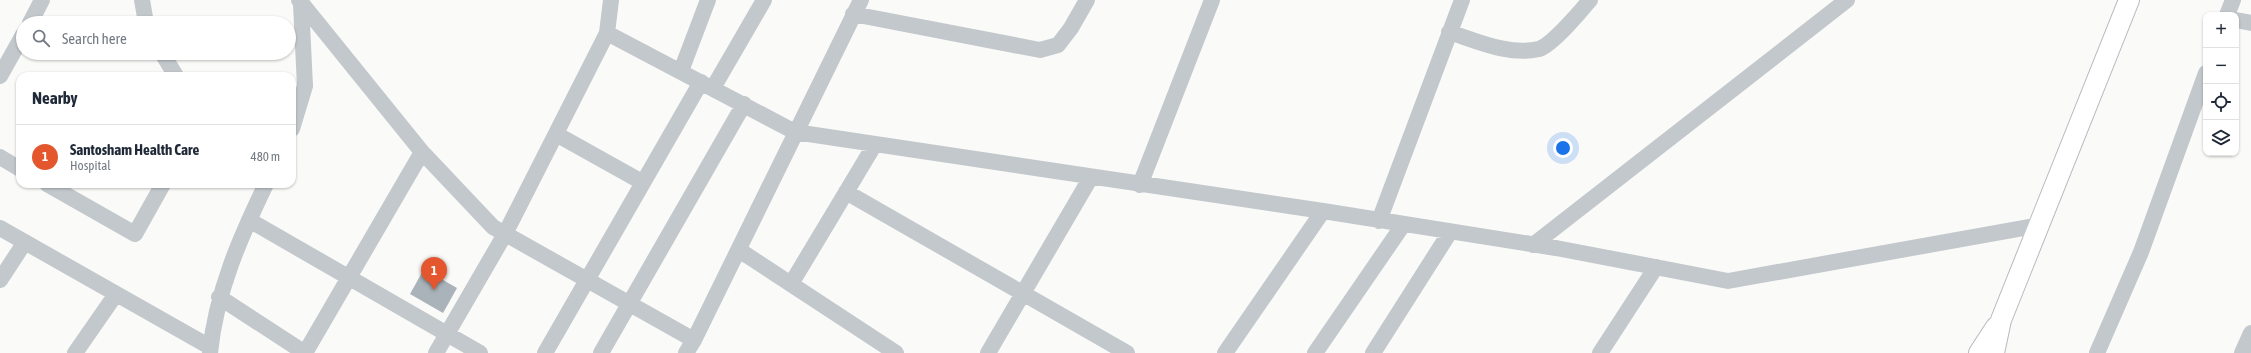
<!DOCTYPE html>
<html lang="en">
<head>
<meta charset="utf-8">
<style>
	:root { --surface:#fff; --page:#f2f2f3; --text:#1f2937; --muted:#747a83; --line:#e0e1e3; --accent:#e4572e }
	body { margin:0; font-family:"Asap Condensed",sans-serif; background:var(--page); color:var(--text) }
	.controls { position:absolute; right:12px; top:12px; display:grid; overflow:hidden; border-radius:8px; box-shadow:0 1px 3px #0004 }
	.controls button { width:36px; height:36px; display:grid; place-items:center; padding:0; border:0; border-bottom:1px solid var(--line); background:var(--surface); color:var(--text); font:20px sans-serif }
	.you { position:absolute; left:1563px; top:148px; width:14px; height:14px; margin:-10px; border:3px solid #fff; border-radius:50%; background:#1a73e8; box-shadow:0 0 0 6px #1a73e833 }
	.badge { display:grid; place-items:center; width:26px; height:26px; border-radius:50%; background:var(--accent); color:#fff; font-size:13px; font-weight:700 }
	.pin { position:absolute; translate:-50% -33px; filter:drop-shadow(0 1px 2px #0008) }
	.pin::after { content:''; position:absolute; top:21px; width:14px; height:12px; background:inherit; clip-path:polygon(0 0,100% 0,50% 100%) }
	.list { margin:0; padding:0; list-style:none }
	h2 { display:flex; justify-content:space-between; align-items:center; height:52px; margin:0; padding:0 16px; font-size:17px }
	h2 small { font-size:13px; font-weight:400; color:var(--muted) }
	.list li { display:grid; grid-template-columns:26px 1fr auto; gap:12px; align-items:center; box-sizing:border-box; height:64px; padding:0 16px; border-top:1px solid var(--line) }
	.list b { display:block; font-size:15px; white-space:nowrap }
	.list p { margin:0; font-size:13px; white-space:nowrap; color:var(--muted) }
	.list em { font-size:13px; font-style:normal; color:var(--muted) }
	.icon { flex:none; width:22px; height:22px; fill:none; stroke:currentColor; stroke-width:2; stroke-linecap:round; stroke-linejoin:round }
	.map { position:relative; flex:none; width:2251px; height:353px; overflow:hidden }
	.search { position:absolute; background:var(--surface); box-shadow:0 1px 3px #0004; left:16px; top:16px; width:280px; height:44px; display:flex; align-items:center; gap:10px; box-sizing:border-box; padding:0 14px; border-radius:22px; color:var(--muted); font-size:15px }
	.panel { position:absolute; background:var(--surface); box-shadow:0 1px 3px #0004; left:16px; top:72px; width:280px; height:116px; border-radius:12px }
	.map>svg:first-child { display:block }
	.building { fill:#aab3b9 }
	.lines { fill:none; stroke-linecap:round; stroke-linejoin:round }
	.major-casing { stroke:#b5babe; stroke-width:22 }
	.minor { stroke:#c3c8cc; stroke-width:16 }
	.major { stroke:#fff; stroke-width:20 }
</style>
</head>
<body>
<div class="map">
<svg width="2251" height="353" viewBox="0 0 2251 353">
	<rect width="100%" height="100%" fill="#fafaf8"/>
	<!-- building -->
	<path class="building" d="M424 269 457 288 443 313 410 294Z"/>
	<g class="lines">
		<!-- major casing -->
		<g class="major-casing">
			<path id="major" d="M1979 353 1996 327
				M1994 353 2001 320 2129 0"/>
		</g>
		<!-- minor -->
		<path class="minor" d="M142 0 146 23
			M299 0 422 152 493 227 694 340
			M611 0 607 33 795 132 1323 211 1556 248 1728 281 2040 225
			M853 14 1040 50 1058 45 1071 28 1087 0
			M2227 15 2233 0
			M2236 20 2251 23
			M30 23 42 0
			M1449 32C1477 41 1509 56 1539 49 1552 45 1581 11 1590 0
			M162 53 176 76
			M681 71 708 0
			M0 76 23 35
			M713 88 764 0
			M292 129 305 86 301 4
			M556 134 642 182
			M0 157 20 169
			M47 184 135 234 163 184
			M1140 185 1212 0
			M846 192 1127 353
			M249 220 480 353
			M1379 221 1462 0
			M0 228 210 347
			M1533 245 1847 0
			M739 250 896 353
			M0 280 25 242
			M791 284 875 144
			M219 297 305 353
			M75 353 116 294
			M210 353C216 292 240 238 266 184
			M305 353 422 152
			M436 353 505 234 607 33
			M545 353 701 82
			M601 353 744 104
			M686 353 694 340 861 0
			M988 353 1091 177
			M1225 353 1323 211
			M1315 353 1403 225
			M1373 353 1450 232
			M1600 353 1656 267
			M2097 353 2141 252 2206 73
			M2242 353 2251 333"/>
		<!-- major -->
		<use href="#major" class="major"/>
	</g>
</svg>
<div class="controls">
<button>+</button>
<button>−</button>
<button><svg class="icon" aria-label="locate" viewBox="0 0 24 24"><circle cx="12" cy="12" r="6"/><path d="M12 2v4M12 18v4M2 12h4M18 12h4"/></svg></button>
<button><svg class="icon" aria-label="layers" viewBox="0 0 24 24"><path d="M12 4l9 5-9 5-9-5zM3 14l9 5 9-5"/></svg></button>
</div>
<div class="you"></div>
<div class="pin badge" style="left:434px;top:290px">1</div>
<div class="search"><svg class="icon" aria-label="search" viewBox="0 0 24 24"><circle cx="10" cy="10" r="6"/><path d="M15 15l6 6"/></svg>Search here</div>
<section class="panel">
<h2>Nearby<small></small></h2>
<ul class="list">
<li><span class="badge">1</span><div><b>Santosham Health Care</b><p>Hospital</p></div><em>480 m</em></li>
</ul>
</section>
</div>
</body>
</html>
